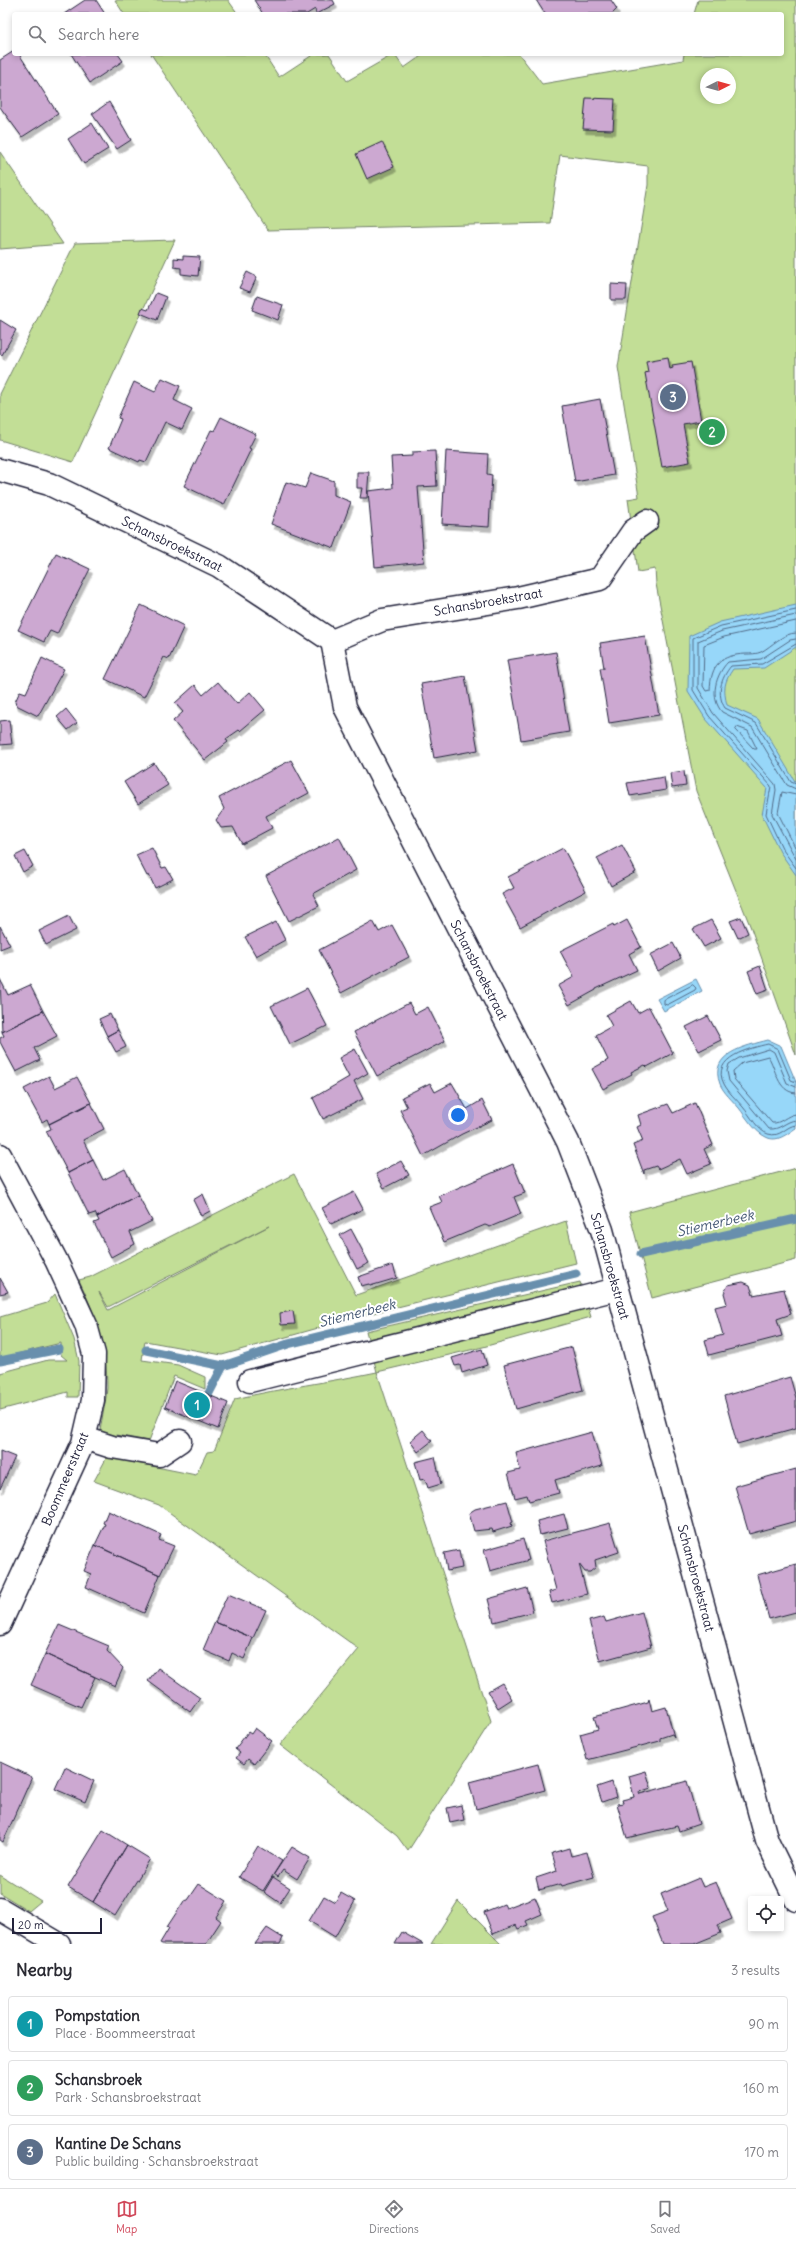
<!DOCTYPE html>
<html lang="en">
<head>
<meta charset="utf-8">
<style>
	:root { --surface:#fff; --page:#f2f2f3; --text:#2b2b33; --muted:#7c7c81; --line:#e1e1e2; --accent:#d1495b }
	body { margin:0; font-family:Delius,sans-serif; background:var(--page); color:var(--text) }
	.controls { position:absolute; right:12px; bottom:12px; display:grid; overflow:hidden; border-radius:4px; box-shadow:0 2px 6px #0003 }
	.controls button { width:36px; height:36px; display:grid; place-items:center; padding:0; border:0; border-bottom:1px solid var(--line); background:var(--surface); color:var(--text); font:20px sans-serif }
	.compass { position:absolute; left:700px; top:68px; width:36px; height:36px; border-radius:50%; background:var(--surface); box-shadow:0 2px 6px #0003; rotate:84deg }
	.scale { position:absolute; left:12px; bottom:10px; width:90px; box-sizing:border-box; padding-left:4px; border:2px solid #22223b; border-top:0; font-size:11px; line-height:14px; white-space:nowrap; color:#22223b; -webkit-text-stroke:3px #fff; paint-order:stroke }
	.you { position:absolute; left:458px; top:1115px; width:14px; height:14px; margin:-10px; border:3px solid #fff; border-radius:50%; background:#1a73e8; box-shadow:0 0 0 6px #1a73e833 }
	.badge { display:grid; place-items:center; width:26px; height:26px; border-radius:50%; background:var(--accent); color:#fff; font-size:13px; font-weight:700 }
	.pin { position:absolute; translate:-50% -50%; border:2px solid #fff; box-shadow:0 1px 4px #0006 }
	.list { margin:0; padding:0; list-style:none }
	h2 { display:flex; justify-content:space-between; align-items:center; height:52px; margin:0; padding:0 16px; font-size:17px }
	h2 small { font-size:13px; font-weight:400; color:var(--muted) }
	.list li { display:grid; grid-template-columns:26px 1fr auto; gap:12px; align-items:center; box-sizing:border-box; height:56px; margin:0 8px 8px; padding:0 8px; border:1px solid var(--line); border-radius:4px }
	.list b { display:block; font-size:15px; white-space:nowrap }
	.list p { margin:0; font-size:13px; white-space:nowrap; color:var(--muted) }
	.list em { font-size:13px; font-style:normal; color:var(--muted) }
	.icon { flex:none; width:22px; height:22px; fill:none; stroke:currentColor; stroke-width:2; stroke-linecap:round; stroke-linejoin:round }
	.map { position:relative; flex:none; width:796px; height:1944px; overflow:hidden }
	.search { position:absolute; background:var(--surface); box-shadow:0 2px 6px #0003; left:12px; right:12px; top:12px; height:44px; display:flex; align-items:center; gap:10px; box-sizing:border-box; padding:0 14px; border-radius:4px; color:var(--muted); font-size:15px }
	.sheet { height:244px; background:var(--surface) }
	nav { display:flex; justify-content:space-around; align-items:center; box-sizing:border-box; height:56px; border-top:1px solid var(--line); background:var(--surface); font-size:11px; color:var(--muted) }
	nav a { display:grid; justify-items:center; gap:2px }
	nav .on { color:var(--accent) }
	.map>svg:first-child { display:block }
	.green { fill:#c2de96; stroke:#728068; fill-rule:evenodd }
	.water { fill:#97d7f9; stroke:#688fad }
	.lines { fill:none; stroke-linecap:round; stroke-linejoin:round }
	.shore { stroke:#516a87; stroke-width:1 }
	.stream { stroke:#688fad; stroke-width:9 }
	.building { fill:#cca8d1; stroke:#22223b; filter:url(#shadow) }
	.minor-casing { stroke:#22223b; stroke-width:25 }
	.minor { stroke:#fff; stroke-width:22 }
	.labels { text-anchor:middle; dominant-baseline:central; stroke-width:4; stroke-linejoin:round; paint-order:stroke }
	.street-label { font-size:13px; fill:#22223b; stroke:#fff }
	.water-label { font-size:14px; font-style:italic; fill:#455874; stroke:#fff }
</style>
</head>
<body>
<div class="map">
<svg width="796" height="1944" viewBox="0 0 796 1944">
	<defs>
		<filter id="shadow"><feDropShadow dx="2.5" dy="4.5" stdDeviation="0" flood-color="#0004"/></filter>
	</defs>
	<rect width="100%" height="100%" fill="#fff"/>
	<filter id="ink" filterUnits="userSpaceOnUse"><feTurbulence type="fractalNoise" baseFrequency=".025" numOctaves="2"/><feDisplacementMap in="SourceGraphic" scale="8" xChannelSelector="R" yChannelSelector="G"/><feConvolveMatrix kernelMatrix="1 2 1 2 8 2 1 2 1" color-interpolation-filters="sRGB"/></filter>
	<g filter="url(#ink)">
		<!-- green -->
		<path class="green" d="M115 0H228L238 14H124Z
			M698 0H796V1055L751 928 696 791 656 584 655 569 638 572 628 499 639 497 618 367 648 185V166L560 155 550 223 268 230 151 54H264L279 77 314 54H329L347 81 394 54 404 68 424 54H519L542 84 683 60 684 54H782V14H694ZM706 74H730V98H706Z
			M0 152 63 244 0 249Z
			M175 240 73 462 0 440V394L75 243Z
			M796 1168V1260L652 1298 629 1212Z
			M294 1174 356 1295 566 1221 576 1263 361 1316 222 1355 145 1341 142 1360 178 1365 205 1377V1389L174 1376 149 1441 116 1435 114 1438 100 1431C102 1417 106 1402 107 1388 107 1347 96 1316 79 1280L90 1277ZM269 1226 108 1310 99 1292 108 1307Z
			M580 1282 591 1317 483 1347 377 1372 491 1721 408 1851 397 1836 280 1745 359 1649 159 1505 94 1481 107 1457 196 1475 207 1452 214 1451 235 1399C282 1388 329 1382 377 1372L366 1331Z
			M55 1294 74 1339 79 1361 78 1397H68V1392L0 1410V1373L48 1360H67L61 1355V1343L0 1358V1317L47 1303Z
			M0 1875 41 1901 29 1911 0 1893Z
			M458 1901 501 1944H431Z"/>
		<!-- water -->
		<path class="water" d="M796 605V647L764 668 733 669C724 682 723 689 727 705L758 719 796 783V875L780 852 762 815 767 788 705 718 688 691 689 636 720 622Z
			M696 979 702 991 664 1011 657 999Z
			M768 1040 781 1046 796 1082V1128C787 1134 777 1143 766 1137 755 1132 746 1117 739 1108 733 1101 723 1092 720 1084 708 1053 746 1046 768 1040Z"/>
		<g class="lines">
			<!-- shore -->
			<path class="shore" d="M796 610 721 626 693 638V690L709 716 771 786 766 814 783 850 796 868
				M796 615 722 631 698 641V688L713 713 775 784 776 790 772 814 796 859
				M796 621 724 637 704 645 703 686 706 691 710 690C711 665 720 655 746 654 750 654 757 654 761 652 772 646 783 633 796 633
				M796 639 790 640 761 659 728 662C716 674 709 697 722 712L752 727 787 785 796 789
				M796 644 762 664 731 666C721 678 716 694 725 708L756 723 791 782 796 784
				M737 727 748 731 757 749H754L736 730Z
				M796 795 782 792 778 813 796 849
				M693 985 696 988 695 990 667 1005 664 1004V1000Z
				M796 1082 791 1080 778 1049 768 1044C751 1048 710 1057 724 1084 728 1092 737 1100 743 1107 750 1115 758 1131 768 1134 781 1138 785 1126 796 1125
				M796 1087 787 1083 774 1052 769 1049 739 1058 729 1064 727 1071 729 1081 769 1129C781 1130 785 1121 796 1120
				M796 1093C777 1092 776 1068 768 1056L742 1063 733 1071 734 1079 772 1123C781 1124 786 1115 796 1114"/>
			<!-- stream -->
			<path class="stream" d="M641 1254 796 1219
				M146 1350 223 1366 288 1344 576 1274
				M0 1361 59 1349
				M208 1395 223 1366"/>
		</g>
		<!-- building -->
		<path class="building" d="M85 0H96L105 14H64Z
			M254 0H333L335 4 316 14 315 9 307 14H263Z
			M536 0H611L617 9 612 14H545Z
			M14 51V54H19L58 114 22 137 0 107V60Z
			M71 54H118L123 61 90 83Z
			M586 98 615 99 613 130 583 129Z
			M109 102 131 140 117 149 92 114Z
			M92 123 108 149 84 164 68 139Z
			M382 142 394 167 367 179 356 154Z
			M183 256 200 257 198 276 181 274V268L174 267V258L183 259Z
			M247 272 257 277 250 292 239 288Z
			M611 284 627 285 626 300H611Z
			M156 293 166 297 157 320 140 313 142 308 148 310Z
			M257 296 283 305 278 320 252 310Z
			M0 320 16 330 2 355 0 354Z
			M668 357 670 369 673 368 672 365 691 362 701 421 683 424 690 462 662 467 645 373 648 372 646 361Z
			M162 378 180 386 174 400 192 409 182 430 165 422 146 462 140 460 139 462 109 448 121 419 118 418 134 382 155 392Z
			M600 399 614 475 575 482 562 406Z
			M221 417 256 434 249 448 251 449 224 505 184 486 211 430 214 431Z
			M435 451 437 486 418 487 424 562 375 567 368 491 393 488 391 457 412 456V452Z
			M446 451 488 454 487 474 492 475 489 527 442 524Z
			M357 472H369L367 498H360L362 488H357Z
			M311 473 334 481V495L351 502 334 548 271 524 286 482 305 488Z
			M56 553 90 569 57 634 50 631 44 642 18 630Z
			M141 605 184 626 169 659 164 657 144 697 105 679Z
			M645 636 659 715 609 723 600 668H604L600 643Z
			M556 652 569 732 521 740 507 660Z
			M42 658 64 669 38 716 16 705 15 702 20 691 26 693Z
			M465 676 478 750 434 758 421 684Z
			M218 682 237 704 250 692 265 710 240 731 239 730 226 739 228 742 205 760 173 721 183 712 175 703 195 685 203 695Z
			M66 709 77 723 68 730 57 717Z
			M9 720 12 744 0 745V721Z
			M291 760 309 793 266 816 272 828 242 844 233 827 221 828 216 820 224 809 219 798Z
			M154 763 168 785 138 804 124 782Z
			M684 771 686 786 672 788 670 773Z
			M664 777 666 790 630 796 627 783Z
			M339 837 356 870 313 894 319 906 289 921 266 876Z
			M622 845 636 872 611 886 597 858Z
			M152 848 162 868 166 867 173 879 155 888 149 875 147 876 136 855Z
			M563 848 586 891 520 927 502 894 514 888 508 877Z
			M25 851 33 866 23 872 15 856Z
			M69 916 76 930 46 945 39 931Z
			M741 917 748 933 738 938 730 921Z
			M627 920 641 947 629 954 637 970 596 989V990L569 1005 558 986 574 977 560 951 613 924 614 927Z
			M711 920 721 938 704 947 693 929Z
			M373 921 379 932 392 925 409 957 341 993 319 950Z
			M276 922 285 940 256 956 245 937Z
			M0 926 10 945 0 949Z
			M673 943 681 958 658 971 650 955Z
			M760 966 768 990 757 994 748 971Z
			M0 979 8 995 30 985 43 1011 2 1032Z
			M307 988 327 1026 290 1044 271 1006Z
			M631 1001 638 1013 649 1007 673 1053 647 1067 645 1065 631 1072 632 1074 603 1089 592 1069 608 1060 596 1035 612 1026 606 1015Z
			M409 1003 415 1014 428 1007 445 1041 377 1076 354 1032Z
			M43 1011 57 1036 34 1048 40 1060 16 1072 0 1042V1038L4 1036 2 1032Z
			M110 1014 118 1030 107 1036 99 1019Z
			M708 1016 721 1040 699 1051 686 1027Z
			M118 1030 126 1047 116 1052 107 1036Z
			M355 1049 368 1073 354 1081 363 1099 323 1119 313 1098 349 1077 339 1058Z
			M49 1076 55 1088 77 1077 91 1103 49 1124 47 1119 42 1122 24 1089Z
			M430 1083 435 1092 452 1083 467 1109 482 1100 492 1120 462 1134 423 1156 400 1110 407 1107 402 1097Z
			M91 1103 104 1129 83 1140 93 1160 68 1173 46 1131 51 1129 49 1124Z
			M695 1103 713 1145 704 1149 711 1164 687 1174 680 1159 658 1169 656 1166 644 1170V1174L633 1145 643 1141 637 1127 641 1125 638 1115 668 1104 673 1113Z
			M93 1160 103 1180 125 1169 138 1195 97 1217 95 1213 89 1215 68 1173Z
			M401 1161 409 1175 384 1188 376 1174Z
			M513 1164 525 1193 514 1197 521 1214 490 1227 485 1225 444 1242 429 1207 442 1202 439 1196Z
			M354 1192 363 1209 331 1224 322 1208Z
			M203 1194 210 1211 201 1216 193 1200Z
			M138 1195 152 1221 130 1232 135 1244 111 1257 94 1223 99 1221 97 1217Z
			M351 1229 369 1263 357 1269 340 1235Z
			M393 1265 397 1278 370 1286 369 1284 361 1286 358 1277Z
			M0 1278 8 1292 0 1294Z
			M743 1282 750 1285 753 1295 784 1289 791 1314 777 1319 782 1336 709 1355 705 1340 723 1335 715 1307 727 1304 724 1293 728 1285Z
			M293 1311 295 1324 281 1325 280 1313Z
			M572 1347 583 1390 516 1409 504 1365Z
			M482 1349 487 1365 462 1373 460 1365 455 1366 452 1358Z
			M790 1377 796 1398V1428L737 1444 724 1396Z
			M175 1381 228 1403 218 1429 165 1407Z
			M423 1430 432 1441 418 1452 410 1441Z
			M592 1432 602 1466 555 1480 559 1493 529 1501 527 1495 515 1498 508 1473 520 1470 516 1453Z
			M0 1451 15 1457 0 1489Z
			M435 1457 441 1484 428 1488 425 1479 420 1480 415 1462Z
			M796 1469V1521L749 1534 735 1486Z
			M507 1501 513 1522 511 1523 512 1526 493 1532 492 1529 474 1531 469 1513 475 1509Z
			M108 1511 161 1535 159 1540 174 1546 160 1575 95 1545 105 1524 103 1523Z
			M564 1514 568 1528 540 1535 537 1521Z
			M610 1523 619 1552 595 1560 596 1567 590 1572H585L579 1564 587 1594 552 1603 549 1592 556 1590 543 1541Z
			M523 1539 529 1560 490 1571 484 1550Z
			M95 1545 160 1575 144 1613 86 1587 91 1574 84 1571Z
			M459 1550 462 1568 447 1571 444 1553Z
			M796 1564V1612L769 1619 757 1575Z
			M527 1588 533 1612 494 1622 488 1599Z
			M228 1594 266 1610 253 1638 215 1622Z
			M642 1612 651 1647 600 1661 589 1621 604 1617 606 1622Z
			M215 1622 253 1638 244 1659 232 1653 229 1661 203 1650Z
			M59 1625 109 1646 107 1651 123 1668 115 1686 45 1654Z
			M45 1654 95 1677 81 1707 31 1685Z
			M158 1668 200 1698 190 1712 148 1681Z
			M502 1683 512 1699 498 1708 488 1691Z
			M649 1699 652 1711 666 1707 674 1737 672 1734 660 1738V1741L587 1760 580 1734 598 1729 594 1717 648 1702Z
			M255 1728 272 1741 254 1764 248 1759 244 1764 236 1758 240 1753 235 1749 248 1732 251 1734Z
			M0 1762 32 1777 3 1842 0 1840Z
			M538 1764 545 1790 476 1809 469 1782Z
			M65 1767 94 1781 85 1802 55 1789Z
			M646 1771 651 1788 639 1792 640 1794 687 1781 699 1824 679 1831 677 1826 627 1838 617 1804 623 1803 622 1800 634 1797 629 1776Z
			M612 1782 616 1797 602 1802 597 1787Z
			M461 1805 464 1820 450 1823 447 1808Z
			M103 1830 127 1845 93 1902 68 1887Z
			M127 1845 150 1859 115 1916 93 1902Z
			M258 1846 282 1861 263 1891 239 1877Z
			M292 1847 310 1858 297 1879 283 1870 278 1877 274 1874Z
			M569 1848 571 1856 587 1852 594 1877 562 1886 561 1884 539 1890 536 1878 557 1871 552 1853Z
			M273 1877 290 1888 280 1903 264 1892Z
			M699 1878 703 1887 716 1882 732 1919 718 1925 721 1933 694 1944H663L652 1917 668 1911 661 1894Z
			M199 1884 226 1901 216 1917 221 1921 206 1944H162L160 1943 169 1928 167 1927 184 1901 188 1900Z
			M341 1893 355 1901 335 1937 309 1921 324 1896 335 1902Z
			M535 1897 542 1914 526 1921 528 1925 518 1929 516 1925 493 1934 484 1912 504 1904 506 1908Z
			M267 1928 283 1938 280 1944H255Z
			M402 1932 423 1944H395Z"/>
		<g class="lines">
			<!-- minor casing -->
			<g class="minor-casing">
				<path id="minor" d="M0 470 49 484 219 566 332 641 345 707 568 1142 602 1230 767 1841 796 1900
					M332 641 382 620 518 598 600 579 633 531 647 521
					M0 1155 56 1260 86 1325 94 1354 93 1400 83 1443 0 1624
					M250 1381 617 1289
					M84 1438 112 1447 159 1455 180 1441
					M0 1909 59 1944"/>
			</g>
			<!-- minor -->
			<use href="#minor" class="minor"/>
		</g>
	</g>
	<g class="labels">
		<!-- street labels -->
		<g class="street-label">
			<text transform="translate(172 544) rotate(26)">Schansbroekstraat</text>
			<text transform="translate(488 602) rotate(-10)">Schansbroekstraat</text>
			<text transform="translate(479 970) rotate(63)">Schansbroekstraat</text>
			<text transform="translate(610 1266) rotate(74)">Schansbroekstraat</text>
			<text transform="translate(65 1479) rotate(-67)">Boommeerstraat</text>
			<text transform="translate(696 1578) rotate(75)">Schansbroekstraat</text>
		</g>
		<!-- water labels -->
		<g class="water-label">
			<text transform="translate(715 1223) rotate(-13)">Stiemerbeek</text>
			<text transform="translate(357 1313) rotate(-14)">Stiemerbeek</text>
		</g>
	</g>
</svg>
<div class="controls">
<button><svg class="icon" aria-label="locate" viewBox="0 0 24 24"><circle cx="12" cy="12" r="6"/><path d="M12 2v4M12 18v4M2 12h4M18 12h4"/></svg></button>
</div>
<svg class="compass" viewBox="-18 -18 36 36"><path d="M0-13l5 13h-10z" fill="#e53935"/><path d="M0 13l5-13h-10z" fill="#7c7c81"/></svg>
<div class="scale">20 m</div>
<div class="you"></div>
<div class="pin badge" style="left:197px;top:1405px;background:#0f9aa8">1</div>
<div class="pin badge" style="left:712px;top:432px;background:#2e9e5b">2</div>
<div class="pin badge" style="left:673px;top:397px;background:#5c6f8a">3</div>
<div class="search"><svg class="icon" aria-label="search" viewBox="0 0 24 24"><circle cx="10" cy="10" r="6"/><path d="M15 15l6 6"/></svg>Search here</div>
</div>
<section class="sheet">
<h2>Nearby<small>3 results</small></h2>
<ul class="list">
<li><span class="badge" style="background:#0f9aa8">1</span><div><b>Pompstation</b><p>Place · Boommeerstraat</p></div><em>90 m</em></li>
<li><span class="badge" style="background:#2e9e5b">2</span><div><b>Schansbroek</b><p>Park · Schansbroekstraat</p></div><em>160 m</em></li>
<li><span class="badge" style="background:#5c6f8a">3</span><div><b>Kantine De Schans</b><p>Public building · Schansbroekstraat</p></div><em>170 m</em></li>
</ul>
</section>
<nav>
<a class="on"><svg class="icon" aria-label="map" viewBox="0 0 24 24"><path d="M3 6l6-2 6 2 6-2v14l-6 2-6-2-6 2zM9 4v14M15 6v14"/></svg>Map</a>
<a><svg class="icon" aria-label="directions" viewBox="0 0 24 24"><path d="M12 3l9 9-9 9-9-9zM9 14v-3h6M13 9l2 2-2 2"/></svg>Directions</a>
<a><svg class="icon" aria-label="saved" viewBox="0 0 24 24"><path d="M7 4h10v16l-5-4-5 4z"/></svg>Saved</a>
</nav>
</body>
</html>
